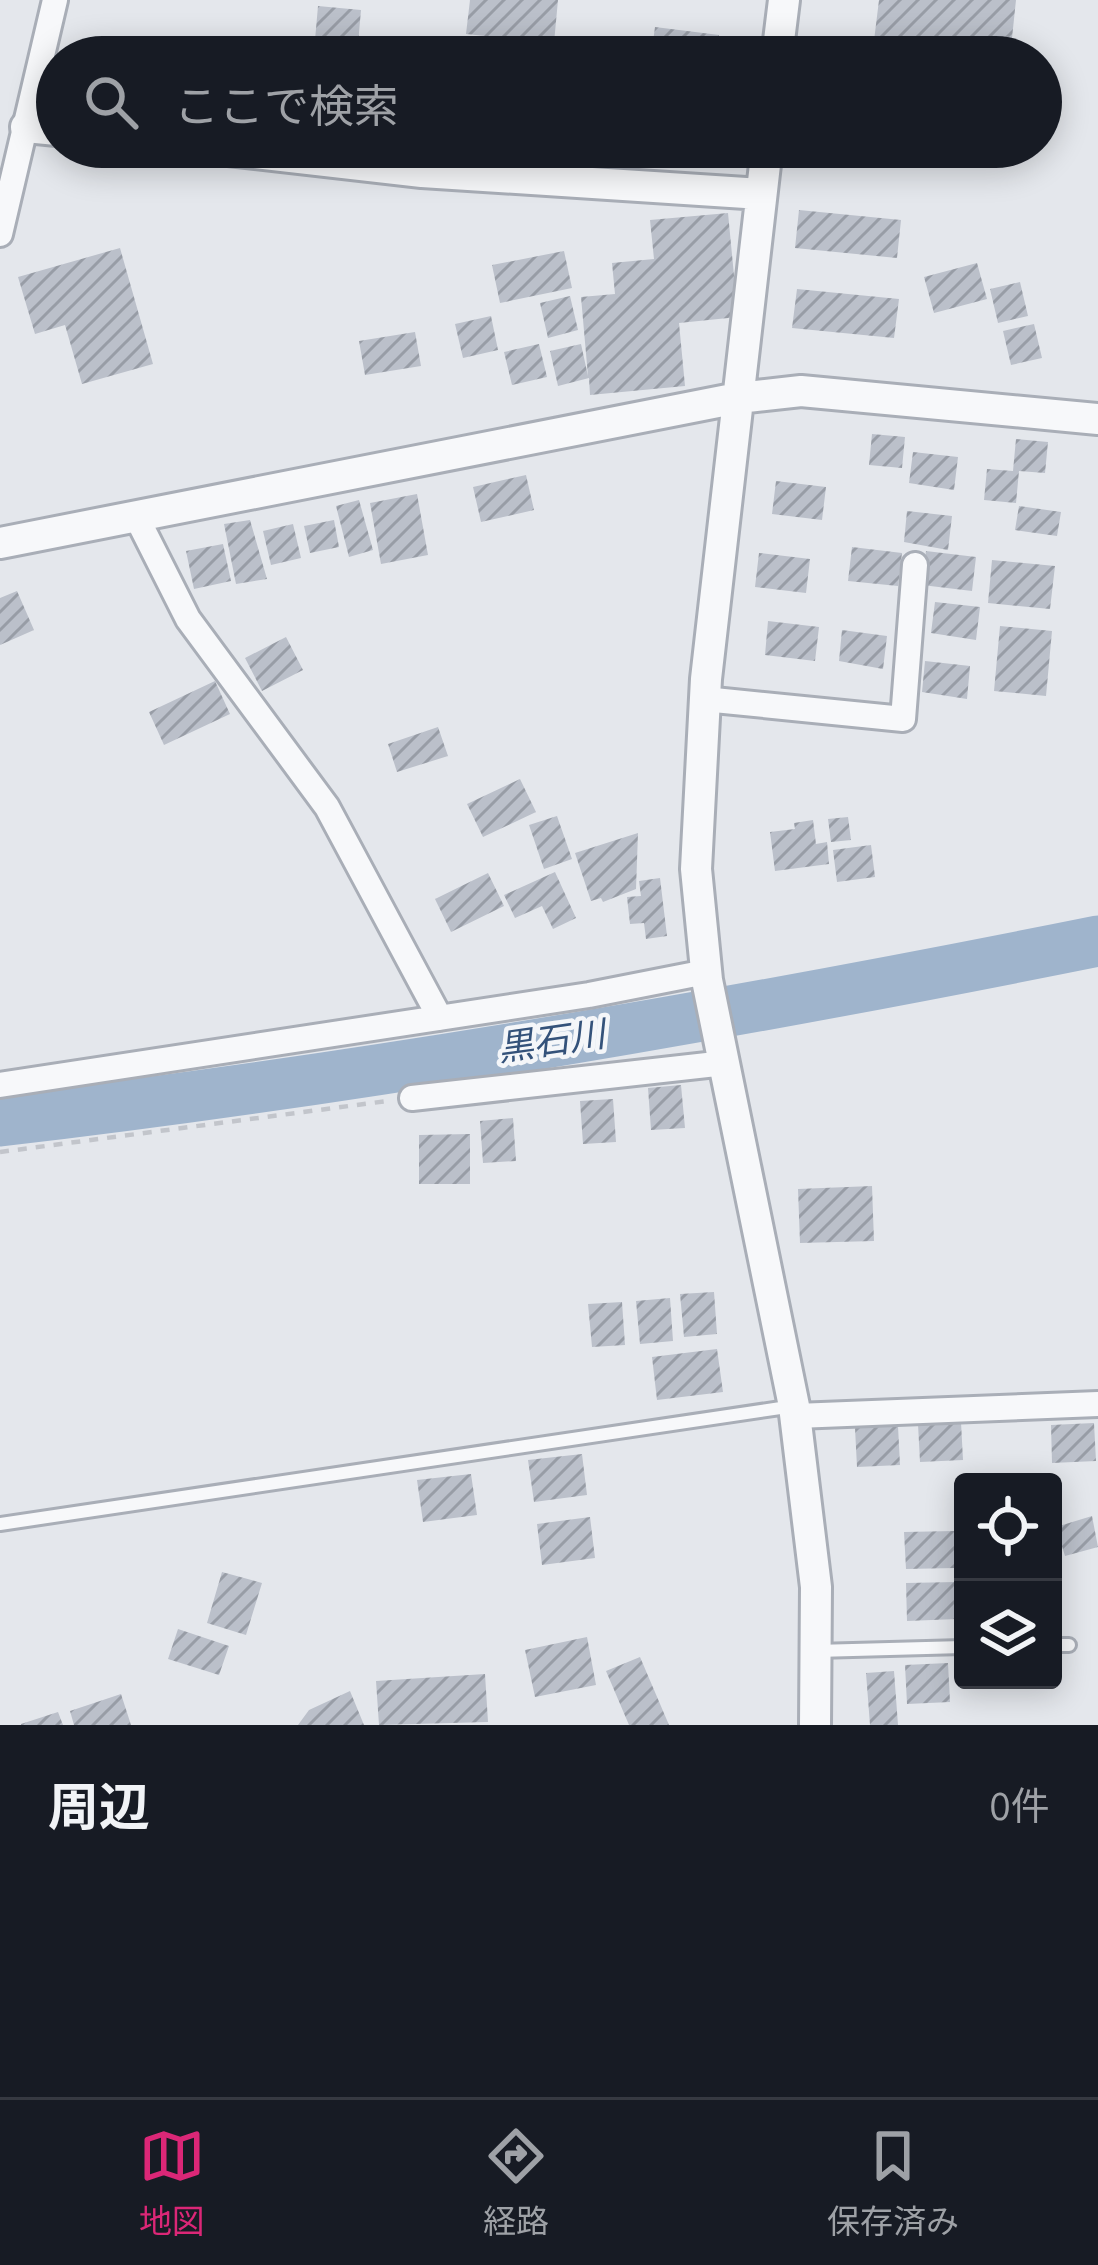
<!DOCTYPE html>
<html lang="ja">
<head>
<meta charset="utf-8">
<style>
	:root { --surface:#171b24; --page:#20242c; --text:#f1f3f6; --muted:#9ea1a6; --line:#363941; --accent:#db2777 }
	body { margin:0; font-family:Ubuntu,"Noto Sans JP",sans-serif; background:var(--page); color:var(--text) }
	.controls { position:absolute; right:36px; bottom:36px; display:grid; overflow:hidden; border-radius:12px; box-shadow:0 6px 30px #0003 }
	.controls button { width:108px; height:108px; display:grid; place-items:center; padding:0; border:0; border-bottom:3px solid var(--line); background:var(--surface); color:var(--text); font:60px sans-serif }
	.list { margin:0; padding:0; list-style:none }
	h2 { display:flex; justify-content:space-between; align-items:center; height:156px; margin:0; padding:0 48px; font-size:51px }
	h2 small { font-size:39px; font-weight:400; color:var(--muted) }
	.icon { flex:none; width:66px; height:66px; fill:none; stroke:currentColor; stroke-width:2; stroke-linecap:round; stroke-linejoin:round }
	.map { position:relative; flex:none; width:1098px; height:1725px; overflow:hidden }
	.search { position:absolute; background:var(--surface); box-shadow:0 6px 30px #0003; left:36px; right:36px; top:36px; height:132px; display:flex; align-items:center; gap:30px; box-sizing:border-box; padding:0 42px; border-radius:66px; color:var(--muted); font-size:45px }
	.sheet { height:372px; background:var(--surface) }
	nav { display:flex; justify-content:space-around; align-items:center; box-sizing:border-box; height:168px; border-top:3px solid var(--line); background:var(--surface); font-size:33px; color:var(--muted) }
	nav a { display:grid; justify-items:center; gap:6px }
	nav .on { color:var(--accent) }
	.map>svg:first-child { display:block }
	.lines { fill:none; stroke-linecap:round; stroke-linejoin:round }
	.river { stroke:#9fb4cc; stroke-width:51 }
	.building { fill:url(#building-hatch) }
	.service-casing { stroke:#a9aeb7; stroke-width:18 }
	.minor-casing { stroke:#a9aeb7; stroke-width:30 }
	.tertiary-casing { stroke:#a9aeb7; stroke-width:36 }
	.path { stroke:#c2c5cb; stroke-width:4.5; stroke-dasharray:9 9; stroke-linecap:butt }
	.service { stroke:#f7f8fa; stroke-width:12 }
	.minor { stroke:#f7f8fa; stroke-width:24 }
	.tertiary { stroke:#f7f8fa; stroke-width:30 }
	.labels { text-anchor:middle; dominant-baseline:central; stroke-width:9; stroke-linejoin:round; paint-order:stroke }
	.water-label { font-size:36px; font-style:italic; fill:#34527a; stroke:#f4f6f9 }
</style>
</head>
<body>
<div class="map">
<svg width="1098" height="1725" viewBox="0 0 1098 1725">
	<defs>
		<pattern id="building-hatch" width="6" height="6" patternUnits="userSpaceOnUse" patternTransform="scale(3)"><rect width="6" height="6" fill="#bbc0ca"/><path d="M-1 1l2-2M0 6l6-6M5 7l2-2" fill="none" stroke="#989da6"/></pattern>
	</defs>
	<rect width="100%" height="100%" fill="#e4e7ec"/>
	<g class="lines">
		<!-- river -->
		<path class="river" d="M0 1121C368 1078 735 1014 1098 941"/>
	</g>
	<!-- building -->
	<path class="building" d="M470 0H558L554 43 466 34Z
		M879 0H1016L1010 57H872Z
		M318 6 361 10 358 44 315 40Z
		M655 27 719 35 716 57H651Z
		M799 210 901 220 897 258 795 248Z
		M728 213 738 317 679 323 685 386 590 395 589 378 558 386 550 351 581 344 588 376 581 297 615 294 612 263 654 259 650 220Z
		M120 248 153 364 82 384 65 325 35 334 18 277Z
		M564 251 572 288 500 303 492 265Z
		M977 263 987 299 934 313 924 277Z
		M1020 282 1028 316 998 323 990 289Z
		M797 289 899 299 894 338 792 328Z
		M570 296 578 330 548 338 540 303Z
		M491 316 498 350 463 358 455 324Z
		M1034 324 1042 358 1011 365 1003 331Z
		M415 332 421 366 365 375 359 341Z
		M539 344 547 377 512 385 504 352Z
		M872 434 905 437 902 468 869 465Z
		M1016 439 1048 442 1045 473 1019 471 1016 503 984 500 987 469 1013 471Z
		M913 452 958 457 954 490 909 483Z
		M526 475 534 510 481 522 473 487Z
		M776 481 826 487 822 520 772 514Z
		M417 494 428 555 381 564 370 503Z
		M359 500 373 550 349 557 336 506Z
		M1019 506 1061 512 1057 536 1015 530Z
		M907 511 952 516 948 550 904 542Z
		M250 520 267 579 236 584 224 524Z
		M334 520 339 547 310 553 304 526Z
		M293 524 301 558 271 565 263 531Z
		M223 544 231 581 194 589 186 551Z
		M852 547 902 553 898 586 848 581Z
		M926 551 976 557 972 591 922 585Z
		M759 553 810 559 806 593 755 587Z
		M992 560 1055 566 1050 609 988 603Z
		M17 591 34 630 0 645V598Z
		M935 602 980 607 976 640 931 633Z
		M768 621 819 627 815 661 765 655Z
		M1000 626 1052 631 1046 696 994 691Z
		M842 630 887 636 883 669 839 661Z
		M286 637 303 670 262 691 245 658Z
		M925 661 970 666 967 699 922 692Z
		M215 681 230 714 164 745 149 712Z
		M438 727 448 756 397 772 388 744Z
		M520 779 536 812 483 837 467 804Z
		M557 816 572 859 544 869 529 825Z
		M848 817 851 840 831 842 828 819Z
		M813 820 816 844 827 842 829 864 775 871 770 832 795 829 794 823Z
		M638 833 636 889 603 902 601 898 591 901 575 853Z
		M871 845 875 877 837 882 833 850Z
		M555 872 576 918 553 929 542 906 515 918 504 895Z
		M488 873 504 906 451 932 435 899Z
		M660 878 667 936 646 939 644 923 630 924 627 897 641 896 639 881Z
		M681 1085 685 1128 651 1130 648 1088Z
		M613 1099 616 1142 583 1144 580 1101Z
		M513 1118 516 1161 483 1163 480 1121Z
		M470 1134V1184H419V1135Z
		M872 1186 874 1241 800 1243 798 1189Z
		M714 1292 717 1334 684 1337 680 1294Z
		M670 1298 673 1341 640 1344 636 1301Z
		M622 1302 625 1345 592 1347 588 1304Z
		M717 1349 723 1392 657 1400 652 1357Z
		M961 1422 963 1460 920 1462 918 1424Z
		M1094 1423 1096 1461 1052 1463 1051 1425Z
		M898 1426 900 1465 857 1467 855 1428Z
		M582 1454 587 1495 534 1502 528 1460Z
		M471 1474 477 1515 423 1522 417 1480Z
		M1092 1516 1098 1547 1065 1556 1056 1527Z
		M590 1517 595 1558 542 1565 537 1524Z
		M954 1531 955 1568 906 1569 904 1532Z
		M222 1572 262 1583 246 1635 207 1623Z
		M956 1582 957 1619 907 1621 906 1583Z
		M178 1629 229 1646 219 1675 168 1659Z
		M587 1637 596 1685 535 1697 525 1650Z
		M640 1657 669 1725H629L606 1671Z
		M948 1663 950 1702 907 1704 905 1665Z
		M894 1671 898 1725H870L866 1673Z
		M485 1674 488 1722 379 1725 376 1681Z
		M350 1691 364 1725H298L309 1710Z
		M121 1694 131 1725H74L70 1711Z
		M58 1712 63 1725H21V1724Z"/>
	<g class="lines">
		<!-- service casing -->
		<g class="service-casing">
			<path id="service" d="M0 1524 794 1406
				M1053 1645H1069
				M816 1651 963 1647"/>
		</g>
		<!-- minor casing -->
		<g class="minor-casing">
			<path id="minor" d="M0 234 55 0
				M136 516 188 619 327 807 440 1018
				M704 699 903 719 915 565
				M0 1085 589 995 706 972
				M412 1098 725 1063
				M796 1416 1098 1404"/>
		</g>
		<!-- tertiary casing -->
		<g class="tertiary-casing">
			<path id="tertiary" d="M777 57 784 0
				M26 127 57 130
				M202 147 422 172 761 194
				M767 147 706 679 696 869 707 980 794 1406 816 1587 815 1725
				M0 543 738 398 801 391 1098 419"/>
		</g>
		<!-- path -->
		<path class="path" d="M0 1152 387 1101"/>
		<!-- service -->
		<use href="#service" class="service"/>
		<!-- minor -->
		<use href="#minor" class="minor"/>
		<!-- tertiary -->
		<use href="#tertiary" class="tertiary"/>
	</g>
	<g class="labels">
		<!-- water labels -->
		<g class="water-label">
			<text transform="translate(551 1040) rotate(-8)">黒石川</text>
		</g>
	</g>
</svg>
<div class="controls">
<button><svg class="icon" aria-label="locate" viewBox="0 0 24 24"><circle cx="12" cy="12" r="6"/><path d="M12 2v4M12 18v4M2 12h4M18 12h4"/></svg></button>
<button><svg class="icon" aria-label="layers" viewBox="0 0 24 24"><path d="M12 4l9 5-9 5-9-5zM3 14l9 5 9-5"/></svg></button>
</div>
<div class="search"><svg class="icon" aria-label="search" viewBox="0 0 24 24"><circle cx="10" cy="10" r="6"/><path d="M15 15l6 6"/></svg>ここで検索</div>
</div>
<section class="sheet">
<h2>周辺<small>0件</small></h2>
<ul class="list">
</ul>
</section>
<nav>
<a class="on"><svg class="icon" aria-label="map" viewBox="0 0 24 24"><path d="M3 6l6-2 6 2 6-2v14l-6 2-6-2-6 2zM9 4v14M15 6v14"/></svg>地図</a>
<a><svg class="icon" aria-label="directions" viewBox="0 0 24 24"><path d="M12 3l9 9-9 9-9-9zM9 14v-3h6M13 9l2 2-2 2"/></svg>経路</a>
<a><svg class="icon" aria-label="saved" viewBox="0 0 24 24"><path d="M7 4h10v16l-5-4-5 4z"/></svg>保存済み</a>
</nav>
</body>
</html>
